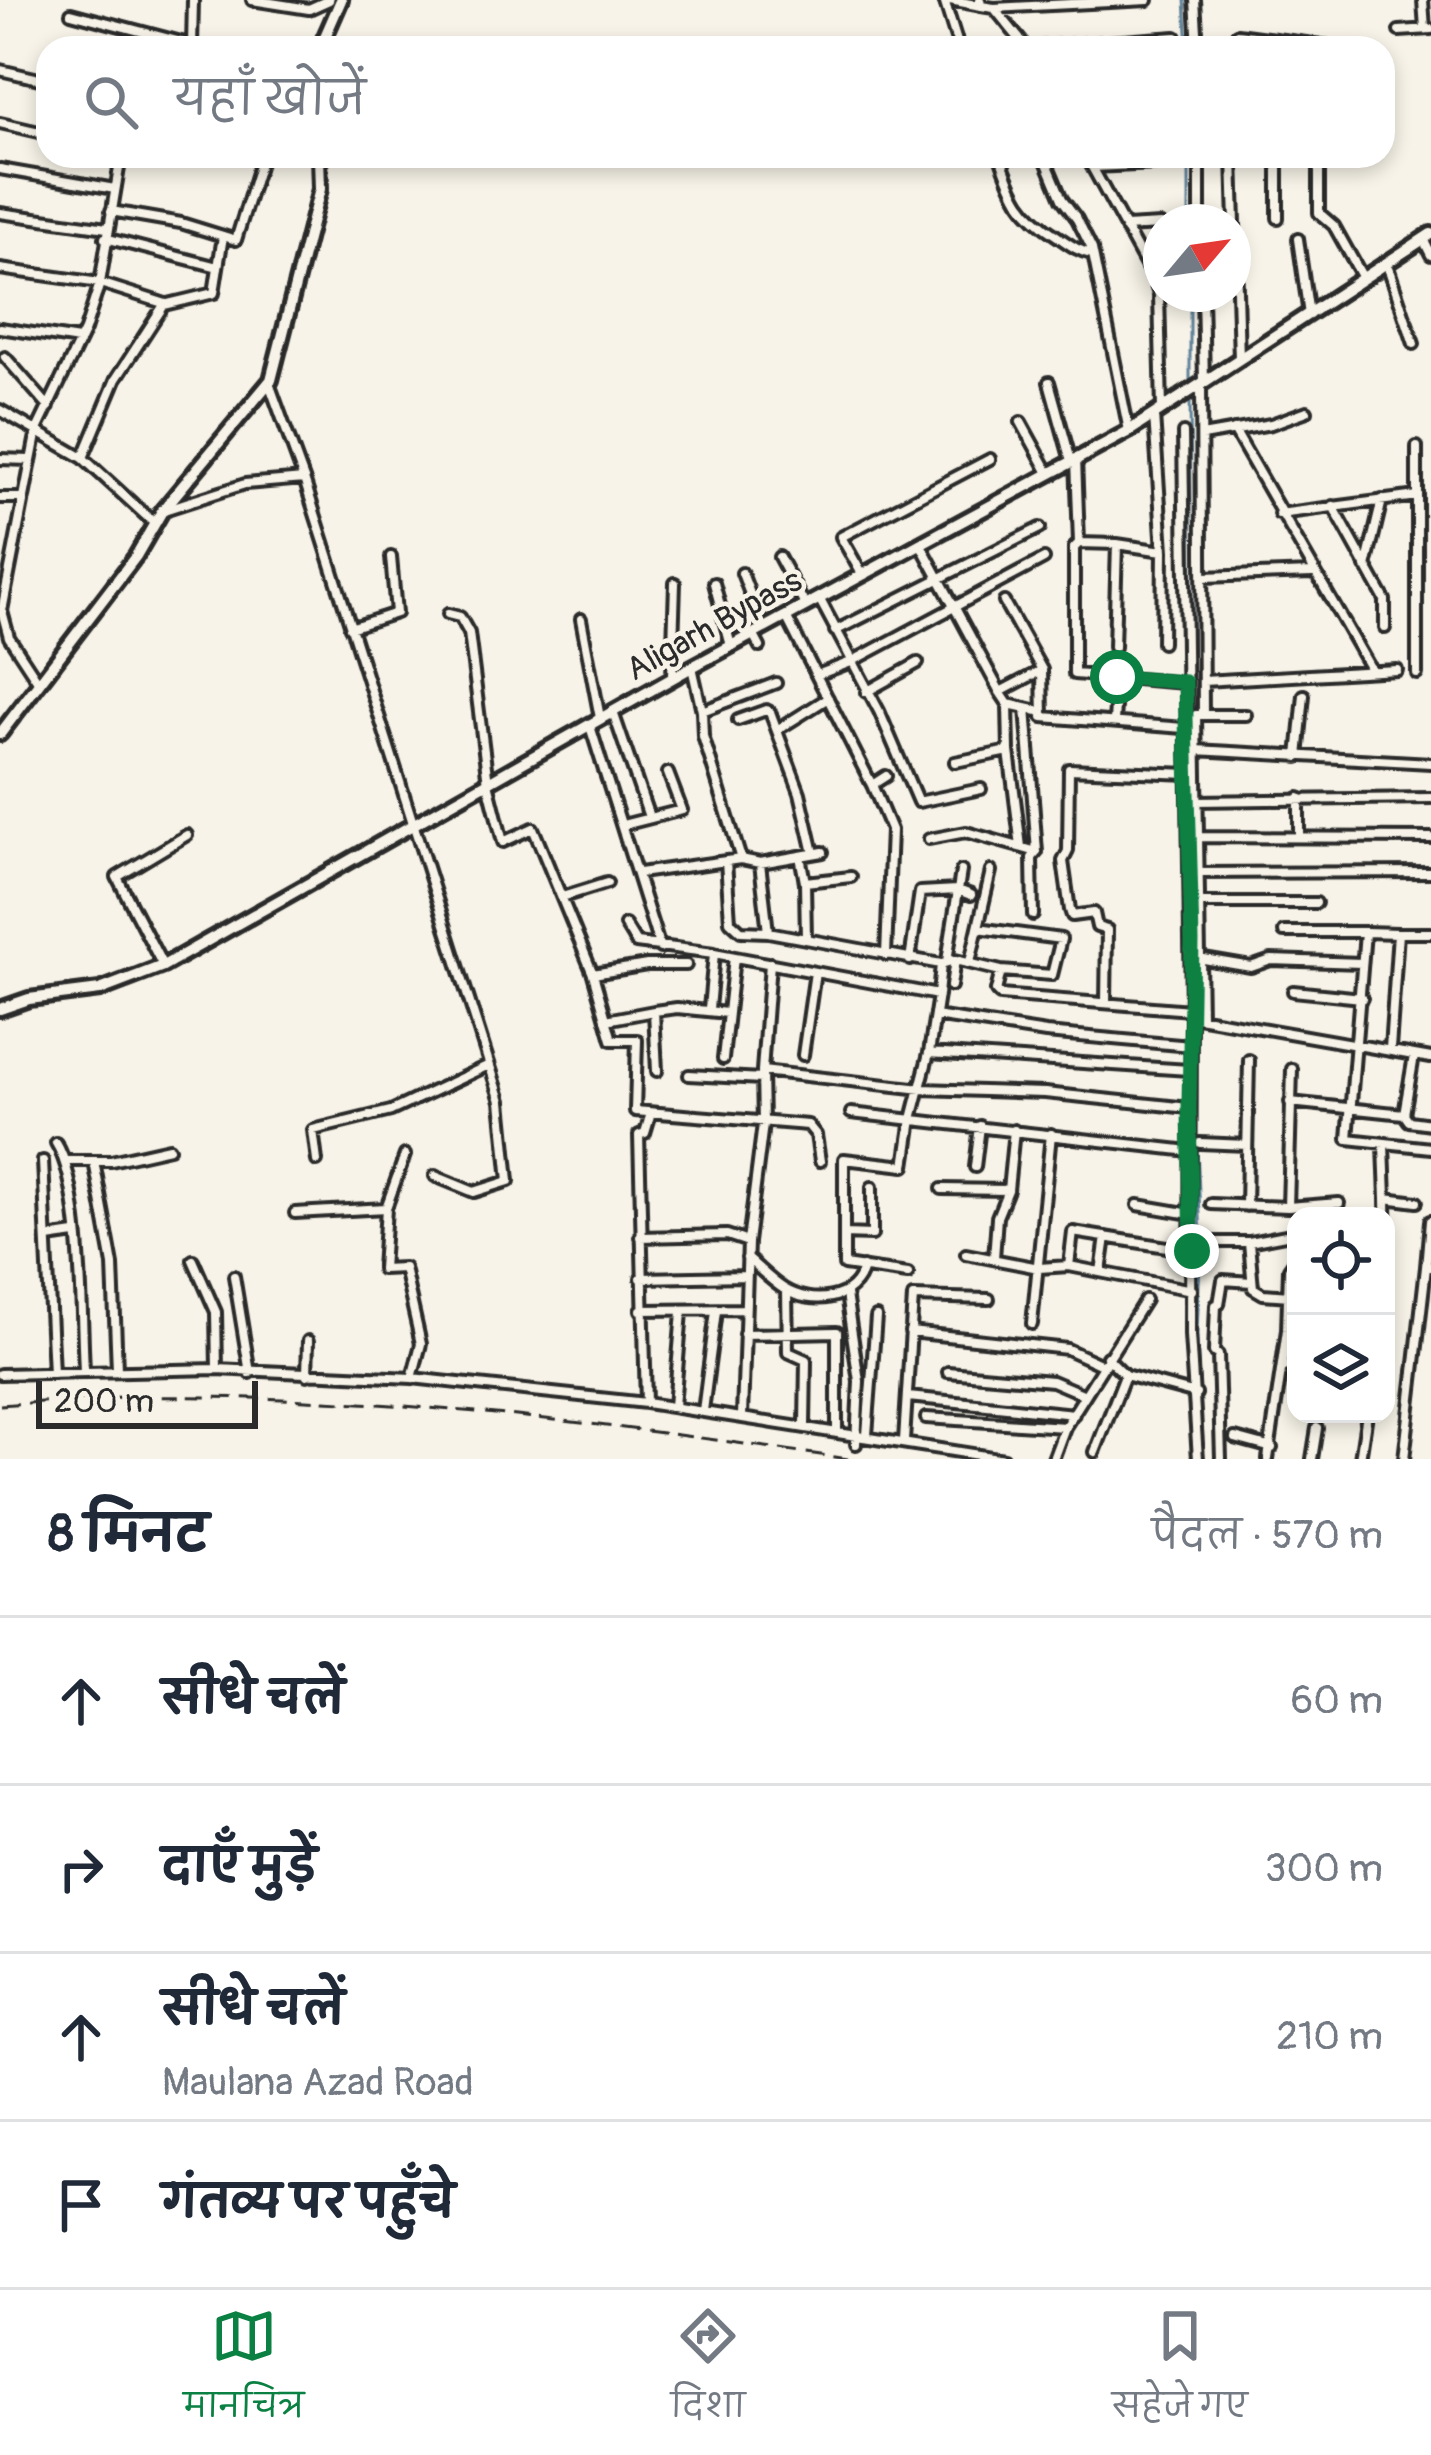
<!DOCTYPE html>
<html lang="hi">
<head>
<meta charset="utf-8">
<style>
	:root { --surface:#fff; --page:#f6f6f7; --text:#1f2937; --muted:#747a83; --line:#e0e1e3; --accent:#0b8043 }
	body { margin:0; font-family:Pangolin,"Playpen Sans Deva",sans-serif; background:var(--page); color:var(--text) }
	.controls { position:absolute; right:36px; bottom:36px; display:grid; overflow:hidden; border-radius:24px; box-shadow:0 6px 18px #0003 }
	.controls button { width:108px; height:108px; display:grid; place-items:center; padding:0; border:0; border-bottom:3px solid var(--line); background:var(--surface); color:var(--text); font:60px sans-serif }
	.compass { position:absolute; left:1143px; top:204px; width:108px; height:108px; border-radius:50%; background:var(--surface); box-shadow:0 6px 18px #0003; rotate:61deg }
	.scale { position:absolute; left:36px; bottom:30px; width:222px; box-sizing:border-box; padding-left:12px; border:6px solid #2b2b2b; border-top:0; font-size:33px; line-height:42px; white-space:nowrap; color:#2b2b2b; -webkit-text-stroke:9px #f7f3e8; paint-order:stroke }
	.stop { position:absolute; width:36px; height:36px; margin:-27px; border:9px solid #0b8043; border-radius:50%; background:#fff }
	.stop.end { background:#0b8043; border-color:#fff; box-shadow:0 3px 12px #0008 }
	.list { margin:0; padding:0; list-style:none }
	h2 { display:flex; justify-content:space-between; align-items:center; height:156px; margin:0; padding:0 48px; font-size:51px }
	h2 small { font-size:39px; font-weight:400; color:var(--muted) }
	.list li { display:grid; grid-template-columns:78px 1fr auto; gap:36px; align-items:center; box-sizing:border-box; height:168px; padding:0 48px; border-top:3px solid var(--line) }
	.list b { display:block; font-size:45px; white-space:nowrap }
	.list p { margin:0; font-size:39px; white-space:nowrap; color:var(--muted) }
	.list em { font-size:39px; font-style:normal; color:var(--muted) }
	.icon { flex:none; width:66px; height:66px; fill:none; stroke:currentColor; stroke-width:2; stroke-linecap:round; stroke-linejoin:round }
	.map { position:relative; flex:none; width:1431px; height:1459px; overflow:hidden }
	.search { position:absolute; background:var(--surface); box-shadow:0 6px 18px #0003; left:36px; right:36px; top:36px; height:132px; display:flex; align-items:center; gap:30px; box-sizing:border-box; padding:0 42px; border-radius:36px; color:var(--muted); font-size:45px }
	.sheet { height:828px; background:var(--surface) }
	nav { display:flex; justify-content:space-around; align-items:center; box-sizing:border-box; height:168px; border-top:3px solid var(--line); background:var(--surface); font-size:33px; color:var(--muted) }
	nav a { display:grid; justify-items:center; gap:6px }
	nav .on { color:var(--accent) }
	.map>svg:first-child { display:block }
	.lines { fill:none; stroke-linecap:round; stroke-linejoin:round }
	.stream { stroke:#62849b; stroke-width:3 }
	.minor-casing { stroke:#2b2b2b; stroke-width:16 }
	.tertiary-casing { stroke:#2b2b2b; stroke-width:20 }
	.secondary-casing { stroke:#2b2b2b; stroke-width:20 }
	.minor { stroke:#f7f3e8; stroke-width:8 }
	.tertiary { stroke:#f7f3e8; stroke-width:10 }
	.secondary { stroke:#f7f3e8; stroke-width:10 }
	.rail { stroke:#2b2b2b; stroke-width:3; stroke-dasharray:18 9; stroke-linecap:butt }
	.route { stroke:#0b8043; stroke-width:15 }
	.labels { text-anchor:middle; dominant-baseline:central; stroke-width:9; stroke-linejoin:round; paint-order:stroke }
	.street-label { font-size:33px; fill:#2b2b2b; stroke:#f7f3e8 }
</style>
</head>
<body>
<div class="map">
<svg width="1431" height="1459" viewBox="0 0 1431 1459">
	<rect width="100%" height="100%" fill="#f7f3e8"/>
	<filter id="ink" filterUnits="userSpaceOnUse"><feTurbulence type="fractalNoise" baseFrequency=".00833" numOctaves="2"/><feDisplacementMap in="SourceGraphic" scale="24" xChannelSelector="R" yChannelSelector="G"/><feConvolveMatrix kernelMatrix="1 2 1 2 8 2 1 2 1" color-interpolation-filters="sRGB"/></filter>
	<g filter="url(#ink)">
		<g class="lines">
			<!-- stream -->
			<path class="stream" d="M1185 0 1188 48
				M1189 156V222
				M1190 294V388
				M1190 398 1193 712
				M1193 758 1195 1012
				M1194 1076 1201 1238 1197 1334 1202 1459"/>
			<!-- minor casing -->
			<g class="minor-casing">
				<path id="minor" d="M252 0 309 9 329 0
					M944 0 959 48
					M950 0 981 6
					M980 0 981 6 994 8 1148 0
					M1195 0 1198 48
					M1423 0 1425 29
					M995 9 1026 47
					M71 13 204 48
					M1399 31 1431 29
					M192 47 193 0
					M1027 48 1176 37
					M1226 48 1237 34 1345 48
					M0 70 48 81
					M0 123 48 134
					M1000 156C1014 196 1021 213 1057 236 1069 244 1077 251 1092 254
					M1044 156 1062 199 1077 219 1092 249 1129 431
					M1086 156 1155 282 1159 295 1162 409
					M1200 156V222
					M1233 156 1239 359
					M1278 156V218
					M1319 165V213L1334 226 1363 278
					M1092 167 1180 163
					M0 169 115 189
					M111 211 181 223 236 240 262 156
					M0 213 107 228
					M1125 227 1161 225
					M105 238 218 267
					M1298 239 1309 315
					M1423 239 1431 255
					M1387 264 1414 344
					M0 269 100 283 166 304
					M1202 294 1204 381
					M0 328 79 340
					M5 357 49 407
					M1049 382 1071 461
					M269 383 304 479 501 1101 509 1181 474 1192 435 1176
					M1201 385 1203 715
					M0 410 83 458 154 523
					M1021 422 1049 473
					M1234 430 1372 671
					M1183 433 1191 1010
					M1202 436 1271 424 1307 411
					M83 458 116 379 164 305 214 293 223 236
					M1076 458 1079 543 1074 548V674L1185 683
					M0 459 30 460
					M1417 496V674
					M0 498H24
					M1333 506 1385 600V628
					M164 510 245 484 304 479
					M1279 514 1417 496V447
					M920 543 1000 692 1042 670 1043 717 1184 728
					M1079 543 1117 544
					M779 557 805 605
					M1366 567 1382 500
					M742 573 763 628
					M862 574 841 537 990 459
					M1204 577 1312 573
					M714 583 731 646
					M819 598 879 711 918 802 981 789
					M1004 602 1042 670
					M448 614 460 617 469 633 488 783 503 842 533 828 593 974 612 1040H637L635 1111 808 1125 816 1135 820 1161
					M786 616 872 785
					M581 619 600 718
					M350 628 396 613 391 557
					M835 631 1040 528
					M753 634 760 647
					M1162 643 1163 551
					M1114 647 1117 544 1163 551 1154 415
					M692 667 702 711 703 736 741 859 760 863 823 852
					M817 675 851 662 1044 559
					M672 677 675 583
					M1203 681 1397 670
					M39 683 9 637 2 611 37 430 85 330 100 283 121 156
					M866 692 918 663
					M1000 692 1008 704 1009 751 1021 847
					M1008 704 1043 712
					M1026 708 1037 852 1032 858 1033 915
					M702 711 776 683
					M613 712 649 817
					M738 720 766 710 770 712 800 793 814 853
					M1114 721 1117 677
					M590 726 660 948
					M777 730 828 698
					M1196 750 1431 763
					M1298 757 1304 695
					M955 762 1009 751
					M1196 801 1431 798
					M623 825 682 810 668 773
					M1197 837 1431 838
					M1299 837V798
					M929 839 966 832 1037 852
					M800 856 805 882 806 939
					M726 861 730 921 741 931 768 932 941 964 955 960 1001 971 1052 975 1061 939 978 928
					M760 863 768 932
					M639 873 741 859
					M1197 873 1431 872
					M805 882 851 877
					M562 897 607 883
					M1198 903H1316
					M625 925 636 943 714 953 938 995 941 964
					M1284 932H1365L1348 1139 1431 1148
					M1365 932 1398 933 1390 1049
					M1398 933H1431
					M886 955 891 830 872 785 886 776
					M1198 958 1251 967 1271 960 1362 963
					M910 960 920 892 958 890 971 895
					M947 961 961 871
					M970 962 991 871
					M163 966 117 877 187 835
					M1001 971 996 991 1000 995 1191 1010V1014L1198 1017 1431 1058
					M593 974 647 965H686
					M951 986 955 960
					M1293 991 1362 998
					M938 995 929 1053 1189 1070
					M1106 1003 1107 930 1097 927 1094 913 1072 916 1070 910 1063 861 1068 851 1069 769 1189 774
					M709 1009 714 953
					M654 1011 677 1008 727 1013
					M1191 1014 1190 1335 1198 1459
					M935 1016 1046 1033 1191 1046
					M1201 1017 1196 715H1246
					M606 1020 654 1011 657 1071
					M803 1055 815 972
					M723 1059 734 957
					M762 1071 922 1089 1045 1093 1189 1108
					M689 1075 762 1079
					M1290 1102 1404 1114 1414 1056
					M851 1113 1190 1151
					M1404 1114 1409 1121 1431 1124
					M56 1143C83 1186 81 1315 84 1371
					M1200 1143 1247 1145
					M1384 1145 1386 1198
					M405 1155 386 1208 382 1269 404 1268 421 1344 412 1378
					M43 1161 53 1373
					M67 1161H111L169 1148
					M94 1161 113 1265 117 1370
					M317 1161 313 1130 391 1111 489 1065
					M975 1167 980 1126
					M942 1189 1008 1190 1014 1130
					M1211 1204 1288 1207 1339 1203
					M1138 1205 1191 1214
					M1246 1206 1249 1060
					M1288 1207 1292 1069
					M295 1213 386 1208
					M844 1234 872 1235V1187
					M640 1237 727 1235 748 1242
					M48 1238 75 1234
					M1210 1242H1249L1296 1233
					M1249 1242 1253 1288 1263 1294 1290 1296
					M966 1254 1039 1268 1069 1266 1073 1232 1192 1251
					M747 1258C759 1268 771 1281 784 1289 812 1306 856 1301 863 1267
					M994 1258 997 1217 1008 1190
					M193 1260 216 1312 217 1369
					M1387 1260 1386 1198 1417 1202
					M1069 1266 1192 1290
					M1426 1267 1430 1221
					M1101 1272 1106 1237
					M908 1274 844 1265V1159L905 1166 912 1119 929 1053
					M234 1276 250 1373
					M641 1278 746 1276
					M787 1291 788 1352 806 1360 805 1426
					M846 1294 859 1381 856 1444
					M641 1310 745 1309
					M1032 1324 1051 1134
					M910 1332 1067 1349 1102 1365
					M744 1334 837 1332V1431
					M1107 1357 1125 1375
					M1282 1366 1296 1367
					M948 1372 1052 1381 1085 1395
					M0 1374 217 1369 412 1378 646 1403 639 1135 645 1133 651 1113
					M307 1375 308 1341
					M908 1397 1074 1414
					M646 1403 1004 1459
					M674 1406 682 1312
					M703 1411 716 1311
					M742 1417 748 1242 763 1124 762 1071 770 963
					M926 1418 1065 1427
					M867 1435 876 1317
					M1235 1438 1272 1448
					M904 1441 913 1297 989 1299
					M1095 1452 1125 1375 1196 1394
					M1053 1459 1065 1427 1145 1300
					M1221 1459 1218 1355 1214 1352 1216 1305 1219 1304 1223 1280 1252 1282
					M1268 1459 1287 1330 1289 1269 1296 1259
					M1312 1459 1317 1428
					M1360 1459 1367 1414
					M1404 1459 1426 1267H1431"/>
			</g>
			<!-- tertiary casing -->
			<g class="tertiary-casing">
				<path id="tertiary" d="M320 48 341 0
					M0 734 136 556 162 511 271 380 320 189 319 156"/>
			</g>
			<!-- secondary casing -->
			<g class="secondary-casing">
				<path id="secondary" d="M0 1009 29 999 100 990 163 966 692 667 1129 431 1431 234"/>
			</g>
			<!-- minor -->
			<use href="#minor" class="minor"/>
			<!-- tertiary -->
			<use href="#tertiary" class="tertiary"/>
			<!-- secondary -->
			<use href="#secondary" class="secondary"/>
			<!-- rail -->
			<path class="rail" d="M0 1405C46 1402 92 1397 137 1397 376 1394 613 1424 848 1459"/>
		</g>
	</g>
	<g class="lines" filter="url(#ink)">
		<!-- route -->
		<path class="route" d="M1117 677 1185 682 1192 941 1189 1108 1192 1251"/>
	</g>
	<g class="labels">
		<!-- street labels -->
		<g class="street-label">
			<text transform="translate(714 625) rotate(-29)">Aligarh Bypass</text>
		</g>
	</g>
</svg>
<div class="controls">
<button><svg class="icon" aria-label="locate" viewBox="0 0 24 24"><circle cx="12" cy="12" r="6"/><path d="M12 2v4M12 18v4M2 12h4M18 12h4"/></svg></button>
<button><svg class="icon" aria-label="layers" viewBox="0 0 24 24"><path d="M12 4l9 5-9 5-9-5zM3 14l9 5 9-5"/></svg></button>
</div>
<svg class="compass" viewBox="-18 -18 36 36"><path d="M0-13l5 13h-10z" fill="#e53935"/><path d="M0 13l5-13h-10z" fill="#747a83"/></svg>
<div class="scale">200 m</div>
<div class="stop" style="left:1117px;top:677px"></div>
<div class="stop end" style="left:1192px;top:1251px"></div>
<div class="search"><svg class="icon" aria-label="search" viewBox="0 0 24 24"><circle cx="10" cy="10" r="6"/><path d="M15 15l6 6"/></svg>यहाँ खोजें</div>
</div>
<section class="sheet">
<h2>8 मिनट<small>पैदल · 570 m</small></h2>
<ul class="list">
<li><svg class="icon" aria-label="ahead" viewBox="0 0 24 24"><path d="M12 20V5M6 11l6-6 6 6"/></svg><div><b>सीधे चलें</b></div><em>60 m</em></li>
<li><svg class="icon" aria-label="right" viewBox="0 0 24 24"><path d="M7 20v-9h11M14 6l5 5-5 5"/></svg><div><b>दाएँ मुड़ें</b></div><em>300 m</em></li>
<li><svg class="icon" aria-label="ahead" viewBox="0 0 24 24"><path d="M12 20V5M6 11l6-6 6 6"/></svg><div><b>सीधे चलें</b><p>Maulana Azad Road</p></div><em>210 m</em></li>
<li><svg class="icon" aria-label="arrive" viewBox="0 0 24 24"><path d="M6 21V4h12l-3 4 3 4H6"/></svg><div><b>गंतव्य पर पहुँचे</b></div></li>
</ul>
</section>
<nav>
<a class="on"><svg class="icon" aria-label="map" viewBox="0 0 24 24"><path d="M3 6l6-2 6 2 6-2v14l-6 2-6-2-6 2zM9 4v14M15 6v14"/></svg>मानचित्र</a>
<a><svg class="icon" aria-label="directions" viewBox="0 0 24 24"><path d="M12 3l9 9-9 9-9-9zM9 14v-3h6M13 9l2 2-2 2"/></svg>दिशा</a>
<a><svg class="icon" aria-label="saved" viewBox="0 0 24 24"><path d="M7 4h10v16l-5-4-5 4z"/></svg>सहेजे गए</a>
</nav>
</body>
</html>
